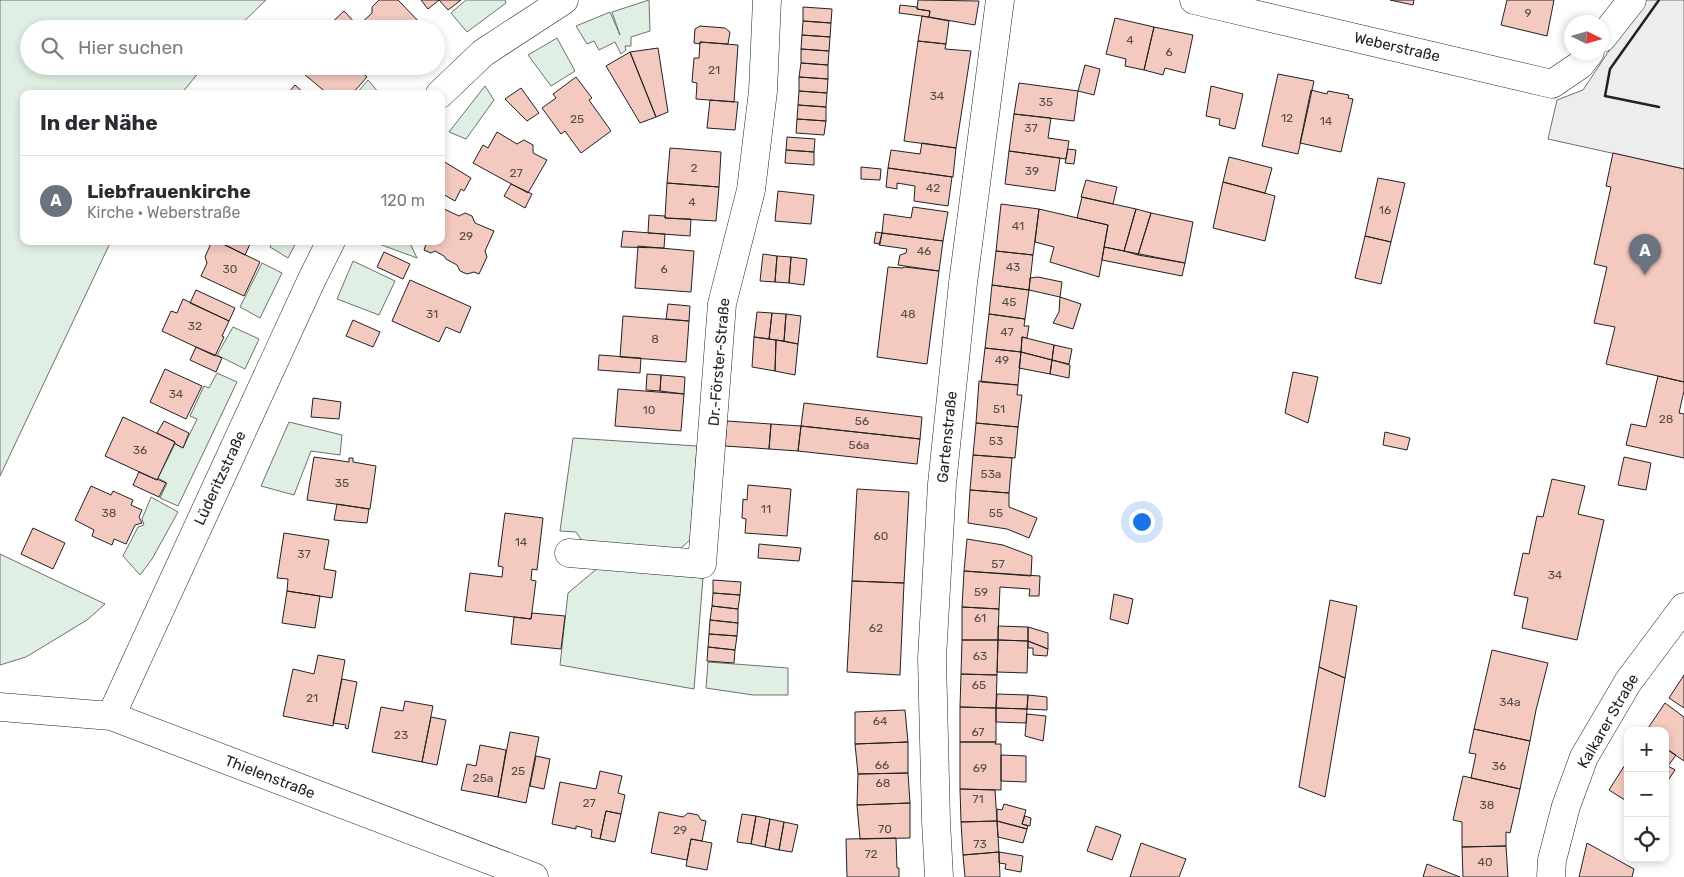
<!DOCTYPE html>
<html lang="de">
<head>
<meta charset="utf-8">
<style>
	:root { --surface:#fff; --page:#f7f7f7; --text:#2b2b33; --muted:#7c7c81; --line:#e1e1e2; --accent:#111827 }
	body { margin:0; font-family:Rubik,sans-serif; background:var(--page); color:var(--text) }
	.controls { position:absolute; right:15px; bottom:15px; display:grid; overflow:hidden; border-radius:10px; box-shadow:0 2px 8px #0003 }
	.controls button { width:45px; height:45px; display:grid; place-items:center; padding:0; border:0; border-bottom:1px solid var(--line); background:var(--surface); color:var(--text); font:25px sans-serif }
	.compass { position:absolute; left:1564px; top:15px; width:45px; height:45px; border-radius:50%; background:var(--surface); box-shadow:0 2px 8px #0003; rotate:95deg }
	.you { position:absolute; left:1141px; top:521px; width:18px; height:18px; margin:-12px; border:4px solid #fff; border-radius:50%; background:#1a73e8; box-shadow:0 0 0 8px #1a73e833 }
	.badge { display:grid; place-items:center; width:32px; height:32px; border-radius:50%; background:var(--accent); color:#fff; font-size:16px; font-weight:700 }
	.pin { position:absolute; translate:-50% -41px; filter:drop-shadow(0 1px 2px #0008) }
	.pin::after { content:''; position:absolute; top:26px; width:18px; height:15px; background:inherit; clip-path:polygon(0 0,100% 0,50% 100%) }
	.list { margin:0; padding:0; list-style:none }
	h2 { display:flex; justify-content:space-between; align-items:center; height:65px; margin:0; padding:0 20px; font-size:21px }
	h2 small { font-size:16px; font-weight:400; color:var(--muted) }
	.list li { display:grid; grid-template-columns:32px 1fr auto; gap:15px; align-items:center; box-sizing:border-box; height:90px; padding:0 20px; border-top:1px solid var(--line) }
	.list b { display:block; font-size:19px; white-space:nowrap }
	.list p { margin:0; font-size:16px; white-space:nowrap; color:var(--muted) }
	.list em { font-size:16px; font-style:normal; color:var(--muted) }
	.icon { flex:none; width:28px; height:28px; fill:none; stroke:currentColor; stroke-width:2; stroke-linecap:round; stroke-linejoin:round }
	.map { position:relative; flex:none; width:1684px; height:877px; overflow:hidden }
	.search { position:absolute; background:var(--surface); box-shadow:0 2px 8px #0003; left:20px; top:20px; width:425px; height:55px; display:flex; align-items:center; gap:12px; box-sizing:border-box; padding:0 18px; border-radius:28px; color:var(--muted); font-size:19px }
	.panel { position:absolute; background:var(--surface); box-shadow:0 2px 8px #0003; left:20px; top:90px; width:425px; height:155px; border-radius:10px }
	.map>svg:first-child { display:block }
	.green { fill:#e0efe3; stroke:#6f6f6f }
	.parking { fill:#ededed; stroke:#6f6f6f }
	.building { fill:#f3c9c0; stroke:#222 }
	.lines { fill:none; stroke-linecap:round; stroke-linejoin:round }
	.street-casing { stroke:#222; stroke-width:29 }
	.secondary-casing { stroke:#222; stroke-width:29 }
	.street { stroke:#fff; stroke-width:28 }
	.secondary { stroke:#fff; stroke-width:28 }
	.wall { stroke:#222; stroke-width:2.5 }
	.labels { text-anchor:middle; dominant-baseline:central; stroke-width:4; stroke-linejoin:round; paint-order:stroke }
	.number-label { font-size:12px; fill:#564c4a }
	.street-label { font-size:15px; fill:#222; stroke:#fff }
</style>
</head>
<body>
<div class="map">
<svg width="1684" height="877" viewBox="0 0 1684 877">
	<rect width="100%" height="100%" fill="#fff"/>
	<!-- green -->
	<path class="green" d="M0 0H266L236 29H29V66H204L181 94H24V241H111L0 476Z
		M466 0H505L506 3 467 32 451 13Z
		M649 0 650 31 631 37V46H625L626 50 621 54 615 42 599 50 594 41 587 44 576 26 610 12 620 35 612 12Z
		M557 38 575 71 551 86 528 55Z
		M368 80 380 94H356Z
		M485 86 494 100 466 139 449 132Z
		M273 241H297L288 258 270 247Z
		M371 241H409L417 258Z
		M353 261 395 281 379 315 337 299Z
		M262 263 282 273 260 318 240 307Z
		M233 327 259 339 245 369 217 355Z
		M217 373 237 382 178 506 160 498 167 483 158 478 175 444 183 448 197 419 190 416 204 386 209 388Z
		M289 422 342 435 340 455 311 451 294 495 261 486Z
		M573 438 697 446 690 540 674 554 584 544 576 532 560 531Z
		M151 497 178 512 152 559 140 575 123 556 138 527 144 525 142 519Z
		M0 554 105 604 87 620 26 657 0 665Z
		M599 567 703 578 694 689 560 665 568 593Z
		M708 662 788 668V695H753L706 688Z"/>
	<!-- parking -->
	<path class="parking" d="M1646 0H1684V169L1548 139 1557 100 1583 90 1626 25Z"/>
	<!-- building -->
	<path class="building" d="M379 0H398L424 27 422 29H360L358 26 372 13V7Z
		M421 0H439L428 9Z
		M439 0H461L448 10Z
		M918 0 979 1 975 25 929 17 930 11 917 9Z
		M1390 0H1414L1413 5Z
		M1507 0H1554L1547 36 1501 25Z
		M900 5 917 7V9L930 11 929 17 899 13Z
		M803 7 832 9 831 23 803 21Z
		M344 11 358 26 360 29H331L328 26Z
		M922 16 949 21 946 44 918 41Z
		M1115 18 1154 27 1144 70 1125 66 1126 59 1106 54Z
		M803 21 831 23 830 37 802 35Z
		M700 26 725 28 730 32 728 44 700 42V44L694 43 695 29Z
		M1154 27 1193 35 1185 73 1165 68 1163 75 1144 70Z
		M802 35 830 37 829 51 801 49Z
		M918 41 946 44 945 49 971 51 956 148 904 141Z
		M700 42 738 45 734 102 696 99 697 83 692 82 694 58H699Z
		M658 48 668 112 656 117 630 52Z
		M801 49 829 51 828 65 801 63Z
		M630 52 656 117 640 123 606 66Z
		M801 63 828 65V79L799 77Z
		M1085 65 1100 69 1094 95 1078 91Z
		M310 66H354L367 77 352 94H328L304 74Z
		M1278 74 1314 81 1298 154 1262 146Z
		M576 77 592 98 589 100 611 131 581 153 565 131 561 134 542 108 556 98 553 94Z
		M799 77 828 79 827 93 799 91Z
		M1019 83 1078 91 1074 121 1014 114Z
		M295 85 305 94H287Z
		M1211 86 1243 94 1235 129 1219 125 1220 119 1206 116Z
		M521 88 539 113 527 121 505 99Z
		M1311 90 1327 94 1328 91 1349 95 1348 98 1353 99 1341 152 1300 143Z
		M799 91 827 93 826 107 798 105Z
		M710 100 738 102 735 130 707 128Z
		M798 105 826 107V121L797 119Z
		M1014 114 1051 118 1048 138 1069 141 1066 159 1009 151Z
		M797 119 826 121 824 135 796 133Z
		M497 132 517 144 524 140 533 145V153L547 160 528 193 473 163 483 145 488 148Z
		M787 137 815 139 814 152 786 150Z
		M922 143 956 148 953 177 888 168 891 150 920 154Z
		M670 148 721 152 719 187 667 183Z
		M1068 149 1076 150 1074 164 1065 163Z
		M786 150 814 152V165L785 163Z
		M1009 151 1060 158 1055 191 1005 184Z
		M1613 153 1684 169V382L1606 364 1615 327 1594 323 1607 267 1594 264 1611 187 1606 186Z
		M1229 157 1272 168 1265 193 1223 182Z
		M443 161 471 178 464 191 461 189 455 201 441 193V164Z
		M861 167 881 169 880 180 861 179Z
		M888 168 952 177 948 206 914 201 915 186 897 183V189L886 187Z
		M1378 178 1405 183 1391 242 1365 236Z
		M1086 180 1117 187 1113 204 1081 197Z
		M1223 182 1275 196 1265 241 1213 228Z
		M667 183 719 187 716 221 665 218Z
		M511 184 532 194 525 208 504 196Z
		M778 191 814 195 811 224 775 221Z
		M1082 197 1136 209 1124 251 1104 247 1108 225 1077 218Z
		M1001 204 1039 209 1033 255 996 251Z
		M913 207 948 212 943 241 882 233 884 214 911 218Z
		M442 208 459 216 465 213 472 216 475 223 494 231 485 251 487 257 479 274 474 272 467 274 460 271 457 265 446 259 444 256 435 251 431 253 424 250 427 241H441Z
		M1039 209 1108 225 1099 277 1050 262 1054 247 1035 242Z
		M1136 209 1151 213 1138 255 1124 251Z
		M1151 213 1193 222 1185 263 1138 255Z
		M649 215 665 216V218L691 219 690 236 648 233Z
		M623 231 665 234 664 248 621 247Z
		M876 232 882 233 880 244 874 243Z
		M882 233 943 241 939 271 898 265 900 255 906 253 907 249 879 245Z
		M1365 236 1391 242 1381 284 1355 278Z
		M212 241H217L260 262 244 296 201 276 207 263 205 257Z
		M217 241H250L251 242 245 255Z
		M638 246 694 251 691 292 635 288Z
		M1104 247 1185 263 1182 276 1102 260Z
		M996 251 1033 255 1029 290 992 285Z
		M384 252 410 264 403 279 377 267Z
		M763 254 777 256 775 282 760 281Z
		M777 256 791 257 789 283 775 282Z
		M791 257 807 259 804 285 789 283Z
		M888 267 903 268 904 267 939 271 927 364 877 357Z
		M1038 277 1062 282 1060 297 1029 290 1030 278Z
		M410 280 471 307 460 333 446 327 439 342 392 321Z
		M992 285 1029 290 1025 319 989 314Z
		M196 290 235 308 229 321 190 303Z
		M1060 297 1081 304 1073 329 1053 323 1059 312Z
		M183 299 229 321 222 336 224 337 215 356 162 331 171 311 177 313Z
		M668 304 690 306 689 321 666 319Z
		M757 312 772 313 769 339 754 337Z
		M772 313 786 314 784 341 769 339Z
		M786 314 801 316 798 344 784 341Z
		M989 314 1025 319 1024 326H1029L1027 338 1022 337 1021 352 985 348Z
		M623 316 689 321 686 362 620 357Z
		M353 320 380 332 373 347 346 336Z
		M754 337 776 340 775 371 752 367Z
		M1022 337 1054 345 1052 360 1021 352Z
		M776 340 798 344 795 375 775 371Z
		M1054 345 1072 349 1069 364 1052 360Z
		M196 347 222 358 216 372 190 360Z
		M985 348 1021 352 1018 385 981 382Z
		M1021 352 1052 360 1050 374 1019 368Z
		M599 355 641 358 640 373 598 370Z
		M1052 360 1070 365 1069 378 1050 374Z
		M165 369 202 386 186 419 150 402Z
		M1293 372 1318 377 1308 423 1285 413Z
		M647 374 661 375 660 391 646 390Z
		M661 375 685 377 684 394 660 391Z
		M1658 376 1684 382V391L1679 413 1684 414V458L1626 445 1631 424 1646 427Z
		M979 381 1018 385 1017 395H1022L1018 427 976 423Z
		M618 389 684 394 681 431 615 426Z
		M313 398 341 402 339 419 311 417Z
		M804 403 922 417 920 439 801 426Z
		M123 417 175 442 157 480 105 456Z
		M164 421 189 433 183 448 174 443 175 442 157 433Z
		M727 421 771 424 769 449 725 446Z
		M976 423 1018 427 1015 458 973 455Z
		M771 424 801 426 798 451 769 449Z
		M801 426 920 439 917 464 798 451Z
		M1385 432 1410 438 1407 450 1383 445Z
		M973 455 1012 458 1009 493 970 490Z
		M314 457 349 462V458H353V462L376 466 370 509 307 500Z
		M1624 457 1651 463 1646 490 1618 485Z
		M139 472 157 480V479L166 483 159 497 133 485Z
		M1552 479 1585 486 1578 514 1604 520 1577 640 1522 628 1528 598 1514 595 1523 553 1529 554 1537 516 1543 517Z
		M748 485 791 489 787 536 745 533 746 519 742 518 743 499 747 500Z
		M91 486 111 495 113 491 133 500 131 505 142 510 139 517 142 523 135 525 126 544 114 539 112 545 92 536 94 530 75 520Z
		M857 489 909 492 904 583 852 581Z
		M970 490 1009 493V507L1037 518 1029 538 1007 529 968 523Z
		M337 504 369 509 367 523 334 520Z
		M505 513 543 518 537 570 532 569 531 580 536 581 531 619 465 611 470 573 502 577 503 567 498 566Z
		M33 528 65 543 53 569 21 554Z
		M284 533 329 540 324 569 336 571 332 598 287 591 288 579 277 578Z
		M967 539 1003 545 1032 556 1031 576 964 571Z
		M759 544 801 548 799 561 758 558Z
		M964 571 1040 576 1039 596H1029L1030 589 1000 587 999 609 962 607Z
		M713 580 741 582 740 595 713 593Z
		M852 581 904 583 900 675 847 672Z
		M287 591 320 596 315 628 282 623Z
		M713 593 740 595 738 609 712 606Z
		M1114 594 1133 599 1128 624 1110 619Z
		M1330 600 1357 606 1345 678 1319 667Z
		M712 606 738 609V623L710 620Z
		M962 607 999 609 998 640H962Z
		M532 613 565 616 561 649 511 644 514 617 531 619Z
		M710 620 738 623 737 636 709 634Z
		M998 626 1028 627V641L998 640Z
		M1028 627 1048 633V649L1028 641Z
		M709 634 737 636 735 650 708 647Z
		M962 640H998L997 675 961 674Z
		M998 640 1028 641 1027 673 997 672Z
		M1028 641 1048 649 1047 656 1033 655V648H1028Z
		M708 647 735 650 734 663 707 661Z
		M1492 650 1548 663 1536 710 1530 741 1474 729Z
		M318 655 345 660 333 726 283 716 293 669 314 674Z
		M1319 667 1345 678 1325 797 1299 787Z
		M961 674 997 675 996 708 960 707Z
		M1684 675V708L1669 698Z
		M342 679 357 682 348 729 345 728 346 725 333 723Z
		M997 694 1028 695 1027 709 996 708Z
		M1028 695 1047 697V710L1027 709Z
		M405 701 433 706 422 762 372 752 381 707 403 711Z
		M1665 703 1684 717V761L1665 748V731H1646Z
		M960 707 996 708V742H960Z
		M996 708 1027 709 1026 723 996 722Z
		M905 710 908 742 855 744V712Z
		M1027 714 1046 716 1043 741 1025 736Z
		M431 717 446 720 437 765 422 762Z
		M1474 729 1530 741 1520 789 1471 778 1476 754 1469 753Z
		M510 732 539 737 526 803 498 797Z
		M908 742V773L858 774 855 744Z
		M960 742H996L995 744H1001V790L960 789Z
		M480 745 506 750 498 797 461 790 467 764 476 766Z
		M1665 748 1676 755 1668 766 1675 770 1665 785Z
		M1001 755 1026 756V782L1001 781Z
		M536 756 550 759 544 789 530 786Z
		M1628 760V802L1609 790Z
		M600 771 622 776 618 793 625 795 621 814 606 811 600 839 591 837 592 830 576 826V829L552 824 560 782 596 789Z
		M908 773 910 803 857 805 858 774Z
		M1463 776 1520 789 1510 833 1506 832V846L1462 847V822L1453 820Z
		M960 789 995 790 997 821 961 822Z
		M910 803V838L860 839 857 805Z
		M1004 804 1026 810 1022 824 1028 826 1027 829 997 821V809L1002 810Z
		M606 811 621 814 615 842 600 839Z
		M659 812 683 817 688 813 698 815 701 820 706 821 702 841 691 839 687 860 651 853Z
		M742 814 756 816 751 844 737 842Z
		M756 816 770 819 765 847 751 844Z
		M1025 816 1031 818 1030 826 1022 824Z
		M770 819 784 822 779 850 765 847Z
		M997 821 1027 829 1023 843 998 837Z
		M997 821 999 852 963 855 961 822Z
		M784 822 798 825 792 852 779 850Z
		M1096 826 1121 835 1112 860 1087 851Z
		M896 838 897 868H899V877H847L846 839Z
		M691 839 712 843 707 870 686 866Z
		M1141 843 1186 859 1179 877H1130Z
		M1587 843 1634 869 1632 877H1579Z
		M1506 846 1508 877H1463L1462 847Z
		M999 852 1000 877H965L963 855Z
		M999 852 1023 856 1021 872 1005 869 1006 864 999 863Z
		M1427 864 1460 877H1423Z"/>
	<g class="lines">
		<!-- street casing -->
		<g class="street-casing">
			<path id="street" d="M1194 0 1552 84 1580 65 1590 52
				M1602 38 1632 0
				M440 94 483 53 564 0
				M569 553 702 564 722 304 751 190 763 91 767 0
				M0 707 111 716 534 877
				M111 716 312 279 331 241
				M939 877 936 821 932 658 942 484 963 283 1000 0"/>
		</g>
		<!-- secondary casing -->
		<g class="secondary-casing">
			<path id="secondary" d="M1551 877 1552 860 1566 806 1584 757 1628 682 1684 607"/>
		</g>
		<!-- street -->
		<use href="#street" class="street"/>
		<!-- secondary -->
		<use href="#secondary" class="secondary"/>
		<!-- wall -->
		<path class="wall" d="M1659 0 1610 69 1605 96 1659 107"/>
	</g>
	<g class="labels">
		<!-- number labels -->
		<g class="number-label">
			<text x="1528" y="13">9</text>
			<text x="1130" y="40">4</text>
			<text x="1169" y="52">6</text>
			<text x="714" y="70">21</text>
			<text x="937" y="96">34</text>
			<text x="1046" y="102">35</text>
			<text x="1287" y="118">12</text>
			<text x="577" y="119">25</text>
			<text x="1326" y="121">14</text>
			<text x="1031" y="128">37</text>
			<text x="694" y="168">2</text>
			<text x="1032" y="171">39</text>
			<text x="516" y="173">27</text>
			<text x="933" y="188">42</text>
			<text x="692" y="202">4</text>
			<text x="1385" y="210">16</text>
			<text x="1018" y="226">41</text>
			<text x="466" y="236">29</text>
			<text x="924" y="251">46</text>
			<text x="1013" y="267">43</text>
			<text x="230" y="269">30</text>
			<text x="664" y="269">6</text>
			<text x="1009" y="302">45</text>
			<text x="432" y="314">31</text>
			<text x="908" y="314">48</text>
			<text x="195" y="326">32</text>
			<text x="1007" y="332">47</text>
			<text x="655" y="339">8</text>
			<text x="1002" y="360">49</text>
			<text x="176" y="394">34</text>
			<text x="999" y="409">51</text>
			<text x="649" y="410">10</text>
			<text x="1666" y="419">28</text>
			<text x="862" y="421">56</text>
			<text x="996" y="441">53</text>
			<text x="859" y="445">56a</text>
			<text x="140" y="450">36</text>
			<text x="991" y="474">53a</text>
			<text x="342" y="483">35</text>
			<text x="766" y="509">11</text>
			<text x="109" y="513">38</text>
			<text x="996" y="513">55</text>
			<text x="881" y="536">60</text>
			<text x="521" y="542">14</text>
			<text x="304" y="554">37</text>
			<text x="998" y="564">57</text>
			<text x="1555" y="575">34</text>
			<text x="981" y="592">59</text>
			<text x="980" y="618">61</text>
			<text x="876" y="628">62</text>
			<text x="980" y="656">63</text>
			<text x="979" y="685">65</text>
			<text x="312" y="698">21</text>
			<text x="1510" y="702">34a</text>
			<text x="880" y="721">64</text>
			<text x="978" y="732">67</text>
			<text x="401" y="735">23</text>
			<text x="882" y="765">66</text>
			<text x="1499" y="766">36</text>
			<text x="980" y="768">69</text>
			<text x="518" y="771">25</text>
			<text x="483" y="778">25a</text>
			<text x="883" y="783">68</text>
			<text x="978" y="799">71</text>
			<text x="589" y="803">27</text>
			<text x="1487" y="805">38</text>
			<text x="885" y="829">70</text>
			<text x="680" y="830">29</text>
			<text x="980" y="844">73</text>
			<text x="871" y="854">72</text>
			<text x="1485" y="862">40</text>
		</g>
		<!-- street labels -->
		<g class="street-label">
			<text transform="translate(1397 47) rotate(13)">Weberstraße</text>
			<text transform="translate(719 362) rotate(-85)">Dr.-Förster-Straße</text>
			<text transform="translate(947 437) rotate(-84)">Gartenstraße</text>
			<text transform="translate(220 478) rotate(-65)">Lüderitzstraße</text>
			<text transform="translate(1608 721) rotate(-60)">Kalkarer Straße</text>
			<text transform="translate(270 777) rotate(21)">Thielenstraße</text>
		</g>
	</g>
</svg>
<div class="controls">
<button>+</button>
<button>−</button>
<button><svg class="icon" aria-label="locate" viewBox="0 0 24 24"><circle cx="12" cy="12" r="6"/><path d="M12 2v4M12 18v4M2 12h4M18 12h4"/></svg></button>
</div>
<svg class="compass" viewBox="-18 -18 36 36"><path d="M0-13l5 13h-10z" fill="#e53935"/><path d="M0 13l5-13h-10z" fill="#7c7c81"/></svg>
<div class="you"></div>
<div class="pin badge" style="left:1645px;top:275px;background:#6b7280">A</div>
<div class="search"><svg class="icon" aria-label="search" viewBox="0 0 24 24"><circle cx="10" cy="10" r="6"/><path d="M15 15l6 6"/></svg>Hier suchen</div>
<section class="panel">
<h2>In der Nähe<small></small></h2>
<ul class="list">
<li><span class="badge" style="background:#6b7280">A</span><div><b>Liebfrauenkirche</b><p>Kirche · Weberstraße</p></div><em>120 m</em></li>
</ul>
</section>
</div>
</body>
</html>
